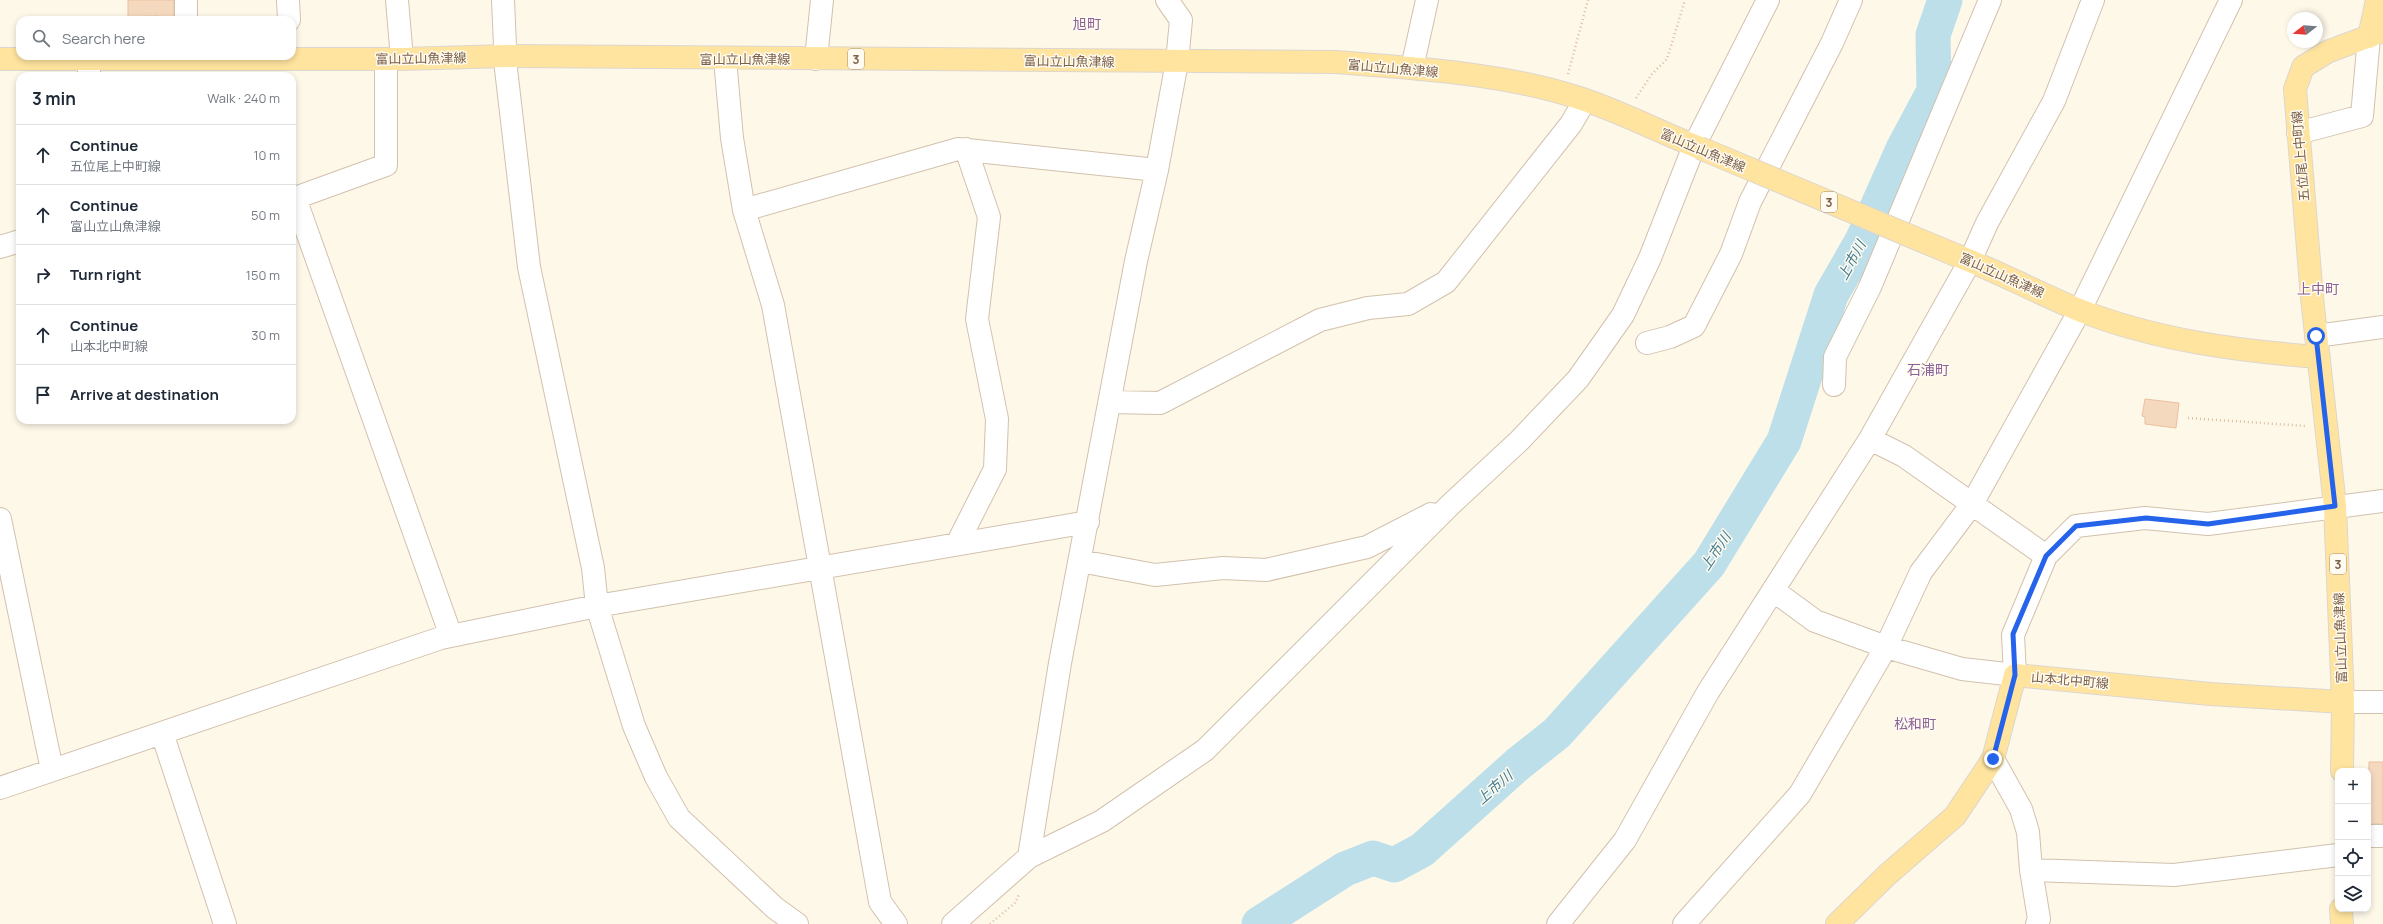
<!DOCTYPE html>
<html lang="en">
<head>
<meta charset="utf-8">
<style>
	:root { --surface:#fff; --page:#f6f6f7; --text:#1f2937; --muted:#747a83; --line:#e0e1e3 }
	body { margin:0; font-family:Manrope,"Noto Sans JP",sans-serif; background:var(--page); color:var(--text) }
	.controls { position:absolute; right:12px; bottom:12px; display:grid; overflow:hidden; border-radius:8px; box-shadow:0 2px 6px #0003 }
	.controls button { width:36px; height:36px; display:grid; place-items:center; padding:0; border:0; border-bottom:1px solid var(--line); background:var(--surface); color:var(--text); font:20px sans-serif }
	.compass { position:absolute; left:2287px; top:12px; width:36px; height:36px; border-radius:50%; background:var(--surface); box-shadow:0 2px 6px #0003; rotate:253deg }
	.stop { position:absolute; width:12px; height:12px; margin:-9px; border:3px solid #2563eb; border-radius:50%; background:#fff }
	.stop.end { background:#2563eb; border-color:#fff; box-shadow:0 1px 4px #0008 }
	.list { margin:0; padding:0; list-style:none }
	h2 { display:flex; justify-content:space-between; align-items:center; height:52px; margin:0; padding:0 16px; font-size:17px }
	h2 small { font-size:13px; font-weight:400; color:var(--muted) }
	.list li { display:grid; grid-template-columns:26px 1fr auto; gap:12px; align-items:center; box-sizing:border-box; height:60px; padding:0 16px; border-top:1px solid var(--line) }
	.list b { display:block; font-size:15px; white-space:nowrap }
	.list p { margin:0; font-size:13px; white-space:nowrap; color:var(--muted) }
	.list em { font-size:13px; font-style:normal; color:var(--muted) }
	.icon { flex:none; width:22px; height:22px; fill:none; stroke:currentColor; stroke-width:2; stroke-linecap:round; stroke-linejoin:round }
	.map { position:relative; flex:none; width:2383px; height:924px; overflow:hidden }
	.search { position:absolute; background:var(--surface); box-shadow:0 2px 6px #0003; left:16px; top:16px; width:280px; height:44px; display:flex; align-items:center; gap:10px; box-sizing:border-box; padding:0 14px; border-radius:12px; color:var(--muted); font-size:15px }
	.panel { position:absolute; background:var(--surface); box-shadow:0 2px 6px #0003; left:16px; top:72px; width:280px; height:352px; border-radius:12px }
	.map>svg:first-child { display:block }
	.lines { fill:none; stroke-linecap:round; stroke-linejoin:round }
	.river { stroke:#bcdfea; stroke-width:35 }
	.building { fill:#f5d9bf; stroke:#e9c19e }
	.minor-casing { stroke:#d2c1ad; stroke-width:24 }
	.major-casing { stroke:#ddd6d0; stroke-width:24 }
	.path { stroke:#dbbda1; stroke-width:2.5; stroke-dasharray:1 3; stroke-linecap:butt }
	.minor { stroke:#fff; stroke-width:22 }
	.major { stroke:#ffe49f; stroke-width:22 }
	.major-bridge-casing { stroke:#ddd6d0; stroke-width:24; stroke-linecap:butt }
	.major-bridge { stroke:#ffe49f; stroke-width:22 }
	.route { stroke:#2563eb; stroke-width:5 }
	.labels { text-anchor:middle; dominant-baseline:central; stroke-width:3; stroke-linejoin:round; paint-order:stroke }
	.shield { fill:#fffbf1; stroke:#a38e7c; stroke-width:1 }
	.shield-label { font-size:12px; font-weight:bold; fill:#7b604a }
	.street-label { font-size:13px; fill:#7b604a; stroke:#fffbf1 }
	.neighbourhood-label { font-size:14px; fill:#8a6297; stroke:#fffbf1 }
	.water-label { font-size:14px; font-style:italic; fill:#417c90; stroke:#fffbf1 }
</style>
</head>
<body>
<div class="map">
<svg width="2383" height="924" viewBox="0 0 2383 924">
	<rect width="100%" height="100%" fill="#fef8e9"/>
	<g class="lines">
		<!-- river -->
		<path class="river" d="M1259 924 1345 869 1373 858 1394 865 1422 850 1518 764 1557 733 1709 564 1784 441 1831 295 1862 241 1903 149 1934 91 1933 35 1945 0"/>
	</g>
	<!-- building -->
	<path class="building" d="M128 0H174V20H158V16L128 17Z
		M2145 399 2179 403 2176 428 2145 424V417L2142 416Z
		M2369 762H2383V824H2368Z"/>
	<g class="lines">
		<!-- minor casing -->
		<g class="minor-casing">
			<path id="minor" d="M288 0 289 20
				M397 0 402 59
				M503 0 506 69 529 267 593 568 597 606 634 726 656 777 679 818 775 908 797 924
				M186 20V0
				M386 59V165L295 198 451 636
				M725 59 732 138 744 210
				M816 59 822 0
				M1412 68 1427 0
				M89 76V58
				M2298 133 2362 116 2369 37
				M0 247 20 241
				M2316 336 2383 327
				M1647 343 1670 337 1694 326 1731 254 1750 202 1832 43 1851 0
				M1834 385 1835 357 1870 287 1990 0
				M1110 402 1160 403 1320 320 1368 308 1408 304 1446 282 1571 124 1585 100
				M1870 439 1904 456 2046 556 2076 526 2145 518 2208 524 2383 501
				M0 519 52 770
				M957 544 995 469 997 419 977 319 989 217 966 149
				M1080 561 1155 575 1223 568 1266 570 1367 547 1431 514
				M1774 591 1815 621 1886 647 1962 669 2015 675 2013 635 2046 556
				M2343 702H2383
				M162 733 225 924
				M1993 759 2021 809 2028 832 2031 870 2174 875 2338 855
				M0 788 441 638 597 606 1088 522
				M2368 836H2383
				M1029 857 1060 663 1136 261 1157 170 1177 62 1181 20 1167 0
				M2031 870 2039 919 2037 924
				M896 924 880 902 773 305 744 210 958 149 1157 170
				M953 924 1029 857 1102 821 1205 750 1451 504 1519 441 1578 379 1623 315 1650 258 1694 146 1768 0
				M1558 924 1625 840 1708 692 1870 439 1970 261 1987 223 2054 101 2093 0
				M1684 924 1800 794 1886 647 1921 572 1972 504 2080 310 2231 0"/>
		</g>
		<!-- major casing -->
		<g class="major-casing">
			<path id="major" d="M2369 37 2377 0
				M0 59H402L506 56 1335 62C1413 68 1502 73 1576 97 1618 110 1659 132 1700 148
				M1958 256C1999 272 2038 293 2079 310 2155 340 2238 351 2319 357
				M2342 771 2343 702 2335 506 2312 298 2295 89 2303 67 2327 52 2383 31
				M2341 909 2342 924
				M1837 924 1887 875 1955 816 1993 759 2015 675 2210 694 2343 702"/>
		</g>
		<!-- path -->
		<path class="path" d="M1568 74 1588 0
			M1636 98 1652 74 1667 59 1685 0
			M2188 418 2306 426
			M990 924 1016 902 1019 894"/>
		<!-- minor -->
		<use href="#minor" class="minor"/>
		<!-- major -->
		<use href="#major" class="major"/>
		<!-- major-bridge casing -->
		<g class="major-bridge-casing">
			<path id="major-bridge" d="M1700 148 1958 256"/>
		</g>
		<!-- major-bridge -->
		<use href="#major-bridge" class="major-bridge"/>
	</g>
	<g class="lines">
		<!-- route -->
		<path class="route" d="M1993 759 2015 675 2013 634 2046 556 2076 526 2146 518 2208 524 2335 506 2316 336"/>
	</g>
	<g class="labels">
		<!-- shield labels -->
		<g class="shield">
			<rect x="848" y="49" width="16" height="20" rx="3"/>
			<rect x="1821" y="192" width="16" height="20" rx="3"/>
			<rect x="2330" y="554" width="16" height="20" rx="3"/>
		</g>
		<g class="shield-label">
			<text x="856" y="59">3</text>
			<text x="1829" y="202">3</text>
			<text x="2338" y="564">3</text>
		</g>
		<!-- street labels -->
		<g class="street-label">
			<text transform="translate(421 58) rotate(-1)">富山立山魚津線</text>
			<text x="745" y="59">富山立山魚津線</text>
			<text transform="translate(1069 61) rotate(1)">富山立山魚津線</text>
			<text transform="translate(1393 68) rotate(5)">富山立山魚津線</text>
			<text transform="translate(1703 150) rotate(23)">富山立山魚津線</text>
			<text transform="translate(2300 156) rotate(-95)">五位尾上中町線</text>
			<text transform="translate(2002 275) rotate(24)">富山立山魚津線</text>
			<text transform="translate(2340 638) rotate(-92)">富山立山魚津線</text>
			<text transform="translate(2070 680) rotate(5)">山本北中町線</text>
		</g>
		<!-- neighbourhood labels -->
		<g class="neighbourhood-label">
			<text x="1087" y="23">旭町</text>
			<text x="2318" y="288">上中町</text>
			<text x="1928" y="369">石浦町</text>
			<text x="1915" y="723">松和町</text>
		</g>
		<!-- water labels -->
		<g class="water-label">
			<text transform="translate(1851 260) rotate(-61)">上市川</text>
			<text transform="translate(1715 551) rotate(-56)">上市川</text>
			<text transform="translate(1494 787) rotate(-41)">上市川</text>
		</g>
	</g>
</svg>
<div class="controls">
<button>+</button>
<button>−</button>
<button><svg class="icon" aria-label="locate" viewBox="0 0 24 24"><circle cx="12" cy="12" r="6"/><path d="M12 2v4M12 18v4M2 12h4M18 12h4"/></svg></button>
<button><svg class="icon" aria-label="layers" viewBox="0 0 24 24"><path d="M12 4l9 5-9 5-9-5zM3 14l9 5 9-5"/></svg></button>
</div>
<svg class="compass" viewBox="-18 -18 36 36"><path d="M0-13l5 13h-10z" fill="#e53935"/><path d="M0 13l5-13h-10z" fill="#747a83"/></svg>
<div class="stop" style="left:2316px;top:336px"></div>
<div class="stop end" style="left:1993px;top:759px"></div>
<div class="search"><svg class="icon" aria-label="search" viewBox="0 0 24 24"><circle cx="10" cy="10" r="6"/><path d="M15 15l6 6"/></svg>Search here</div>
<section class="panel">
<h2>3 min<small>Walk · 240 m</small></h2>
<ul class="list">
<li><svg class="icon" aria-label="ahead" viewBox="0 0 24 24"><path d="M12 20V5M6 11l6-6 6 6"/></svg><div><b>Continue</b><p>五位尾上中町線</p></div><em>10 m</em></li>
<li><svg class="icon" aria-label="ahead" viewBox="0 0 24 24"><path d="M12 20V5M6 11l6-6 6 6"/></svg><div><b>Continue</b><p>富山立山魚津線</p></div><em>50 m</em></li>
<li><svg class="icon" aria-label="right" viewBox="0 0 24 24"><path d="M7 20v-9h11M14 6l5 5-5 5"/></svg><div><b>Turn right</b></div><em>150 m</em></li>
<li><svg class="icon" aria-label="ahead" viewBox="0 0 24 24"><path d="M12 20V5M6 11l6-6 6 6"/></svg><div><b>Continue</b><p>山本北中町線</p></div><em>30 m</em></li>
<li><svg class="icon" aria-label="arrive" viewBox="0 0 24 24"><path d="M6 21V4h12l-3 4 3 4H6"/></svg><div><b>Arrive at destination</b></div></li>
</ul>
</section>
</div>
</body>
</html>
